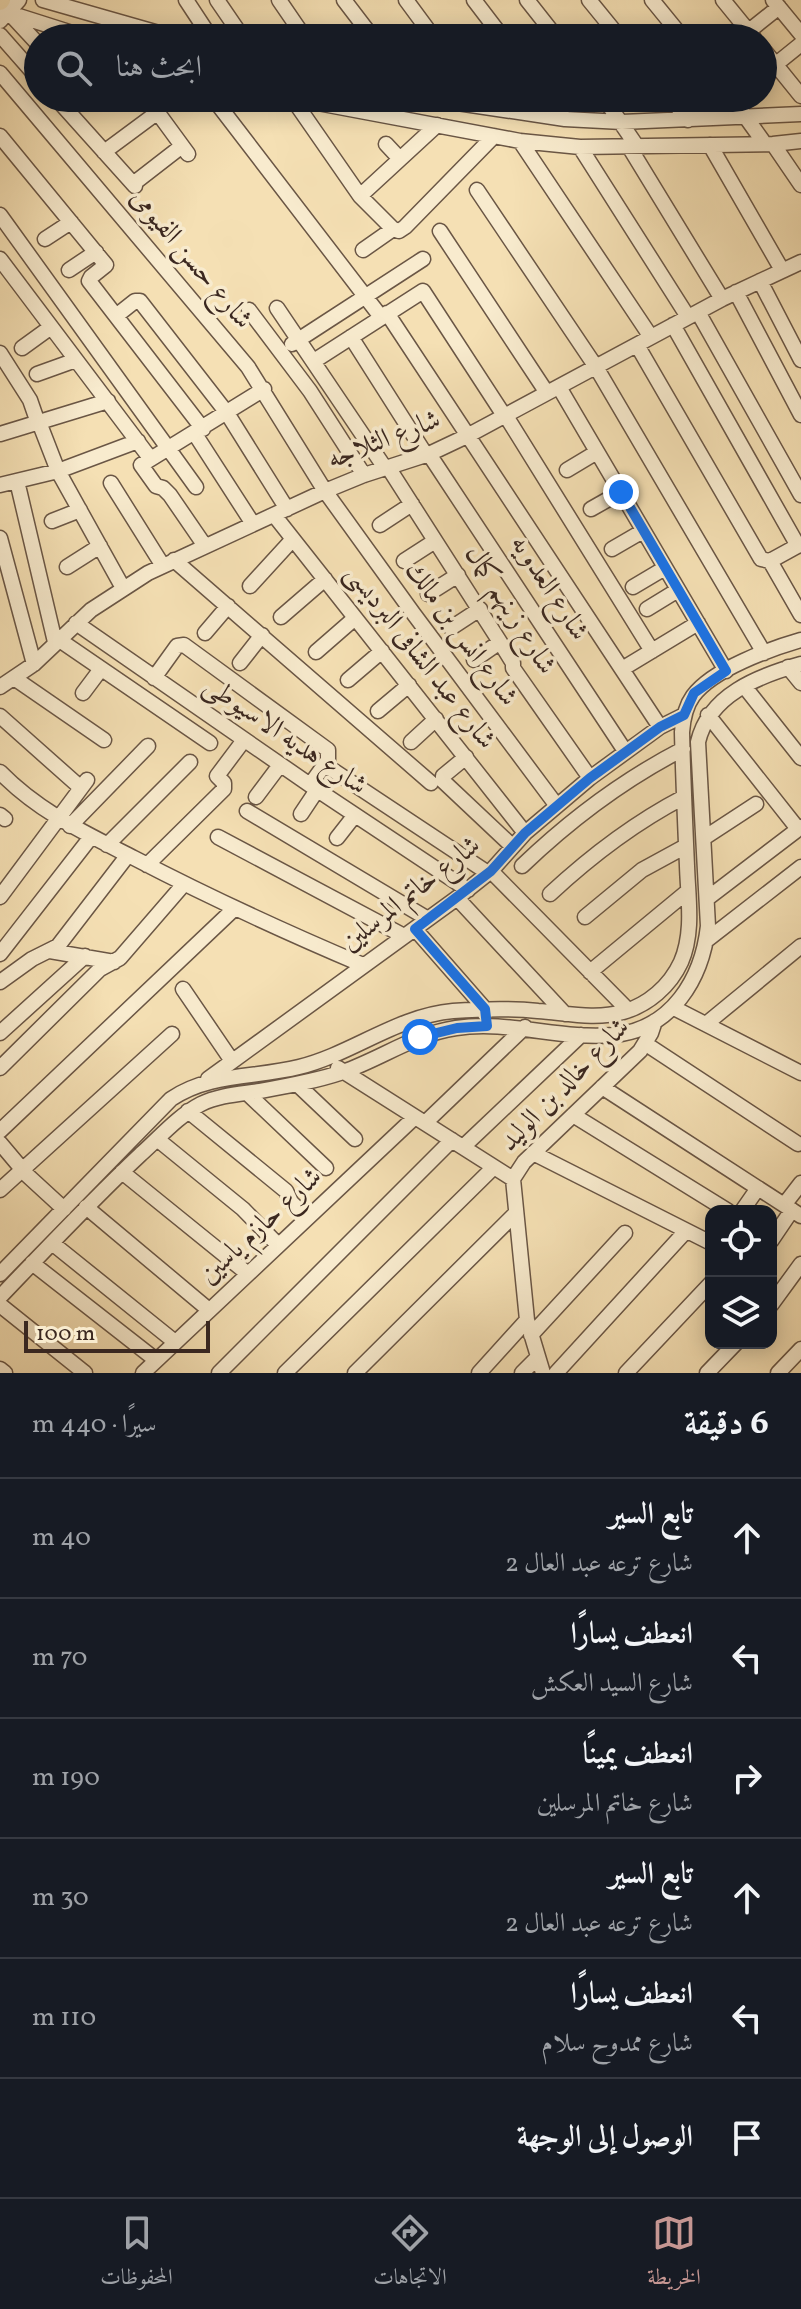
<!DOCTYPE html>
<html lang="ar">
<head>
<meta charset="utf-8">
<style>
	:root { --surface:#171b24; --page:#20242c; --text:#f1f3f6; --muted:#9ea1a6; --line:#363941; --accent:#c59692 }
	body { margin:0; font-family:Vollkorn,Amiri,serif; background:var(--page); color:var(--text); direction:rtl }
	.controls { position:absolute; right:24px; bottom:24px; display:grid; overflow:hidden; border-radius:16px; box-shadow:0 4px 20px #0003 }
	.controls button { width:72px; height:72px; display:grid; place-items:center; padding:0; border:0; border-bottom:2px solid var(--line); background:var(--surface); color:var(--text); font:40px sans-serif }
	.scale { position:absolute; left:24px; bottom:20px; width:186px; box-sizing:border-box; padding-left:8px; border:4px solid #3b2820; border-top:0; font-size:22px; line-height:28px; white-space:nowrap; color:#3b2820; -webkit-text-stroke:6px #f8ebce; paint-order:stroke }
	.stop { position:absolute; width:24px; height:24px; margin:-18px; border:6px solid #1a73e8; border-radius:50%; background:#fff }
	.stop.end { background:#1a73e8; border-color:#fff; box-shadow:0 2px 8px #0008 }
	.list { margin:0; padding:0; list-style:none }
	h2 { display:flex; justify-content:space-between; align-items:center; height:104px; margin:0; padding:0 32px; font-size:34px }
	h2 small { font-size:26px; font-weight:400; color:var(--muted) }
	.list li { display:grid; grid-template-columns:52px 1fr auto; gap:24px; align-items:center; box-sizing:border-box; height:120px; padding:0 32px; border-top:2px solid var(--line) }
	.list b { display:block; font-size:30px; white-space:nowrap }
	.list p { margin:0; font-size:26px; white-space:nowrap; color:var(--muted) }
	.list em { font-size:26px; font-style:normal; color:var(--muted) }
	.icon { flex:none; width:44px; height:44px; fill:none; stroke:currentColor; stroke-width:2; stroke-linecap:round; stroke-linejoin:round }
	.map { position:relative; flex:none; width:801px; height:1373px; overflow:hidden; direction:ltr }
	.search { position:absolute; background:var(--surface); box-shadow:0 4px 20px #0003; left:24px; right:24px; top:24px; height:88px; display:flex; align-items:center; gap:20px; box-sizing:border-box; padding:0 28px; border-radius:44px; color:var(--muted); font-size:30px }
	.sheet { height:824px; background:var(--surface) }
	nav { display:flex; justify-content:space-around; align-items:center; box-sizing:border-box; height:112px; border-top:2px solid var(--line); background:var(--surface); font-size:22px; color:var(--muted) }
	nav a { display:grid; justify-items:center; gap:4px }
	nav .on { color:var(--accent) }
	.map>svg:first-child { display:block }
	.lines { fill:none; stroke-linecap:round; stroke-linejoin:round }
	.minor-casing { stroke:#6a5645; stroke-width:17 }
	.major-casing { stroke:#3b2820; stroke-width:21 }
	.minor { stroke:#f8ebce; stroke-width:14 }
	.major { stroke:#f5e0b4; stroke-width:18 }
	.route { stroke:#1a73e8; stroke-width:10 }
	.labels { text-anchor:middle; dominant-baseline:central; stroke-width:7; stroke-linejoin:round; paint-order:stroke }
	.street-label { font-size:28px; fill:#3b2820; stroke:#f8ebce }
</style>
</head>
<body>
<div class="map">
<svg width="801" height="1373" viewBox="0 0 801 1373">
	<rect width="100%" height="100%" fill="#f5e0b4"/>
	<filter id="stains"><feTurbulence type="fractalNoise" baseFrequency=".0025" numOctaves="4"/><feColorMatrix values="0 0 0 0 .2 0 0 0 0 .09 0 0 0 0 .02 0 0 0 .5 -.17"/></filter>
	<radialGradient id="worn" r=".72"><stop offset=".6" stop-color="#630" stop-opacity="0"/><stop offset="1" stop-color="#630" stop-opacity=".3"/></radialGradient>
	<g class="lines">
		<!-- minor casing -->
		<g class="minor-casing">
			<path id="minor" d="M43 0 176 38
				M186 0 211 38
				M217 0 243 38
				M279 0 305 38
				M344 0 373 38
				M406 0 434 38
				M474 0 503 38
				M527 0 557 38
				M589 0 620 38
				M652 0 683 38
				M723 0 754 38
				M773 0 801 34
				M0 10 88 38
				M12 16 38 44
				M0 21 19 0
				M749 31 779 7
				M0 35 38 78
				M763 49 801 96
				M775 65 801 44
				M0 73 248 367 325 491 413 613 557 806
				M56 98 135 186
				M89 98H94
				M147 98 188 154
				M213 98 381 317
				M291 98 520 141 580 147 773 144 801 141
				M292 98 360 196 393 229
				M424 98 565 119 622 122 801 114
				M549 98 565 119
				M604 98 636 145
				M670 98 688 120
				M732 98 765 144
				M0 136 106 265 91 277 89 281 203 429
				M520 141 651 337
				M386 144 400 159
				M773 144 801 185
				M628 145 722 299
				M710 145 782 270
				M580 147 688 317
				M104 152 158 112
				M133 184 182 146
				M477 190 596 367 764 653
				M360 196 437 125
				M0 215 196 487
				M393 229 399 231 405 227 494 136
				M440 231 547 393
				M45 239 71 222
				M363 250 393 229
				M0 259 150 458
				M69 270 96 252
				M760 281 801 360
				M736 292 801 415
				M277 308 385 468
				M249 310 310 391 364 475
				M698 312 801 495
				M387 313 660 727
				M116 316 135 301H140L227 413 287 509
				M673 325 798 546
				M351 337 426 455
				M292 344 423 259
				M637 345 761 559 770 561 801 615
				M22 348 51 327
				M0 353 30 400 38 423
				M314 361 423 291 505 417
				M37 374 76 360
				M559 387 726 671
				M506 416 652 651
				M39 422 58 471 123 588
				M0 434 108 401
				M195 434 253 524
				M429 454 625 751
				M388 467 500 642 513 663V668L590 778
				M567 470 597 452
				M17 481 55 642
				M111 483 163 566
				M0 485 58 471 138 441
				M591 509 621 492
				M274 515 525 833
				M52 521 80 510
				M380 525 412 504
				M0 538 34 664
				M205 546 170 495 163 488 156 486 141 465 264 389
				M612 549 643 531
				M174 560 431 783
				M404 561 435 541
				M770 561 801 544
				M67 567 100 546
				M250 586 293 539
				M633 587 665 568
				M428 594 458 575
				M647 609 678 590
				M281 617 325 579
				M76 623 310 785 468 890
				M451 628 480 609
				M205 633 228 606
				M58 639 210 743
				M316 652 355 618
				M474 660 500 642
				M240 663 262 635
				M788 667 801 683
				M622 669 698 623
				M14 678 104 740
				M154 678 177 646 184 645 328 750V760L310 785
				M348 680 382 651
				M744 686 801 758
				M0 687 34 664 91 610 148 573 325 491 364 475 429 454 467 436 722 299 801 262
				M83 693 101 669
				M378 711 409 685
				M708 715 798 829
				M0 716 81 788
				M411 742 436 719
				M466 757 443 776V781L512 846
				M325 765 488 873
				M0 772C39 812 85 833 134 858 209 897 285 932 363 965
				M256 797 280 765
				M247 811 428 919
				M301 814 317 790
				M0 815 5 819
				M70 826 148 746
				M218 837 404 936
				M337 838 355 815
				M704 838 756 804
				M107 845 190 762
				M147 865 224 789V783L217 776 244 740
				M522 866C571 819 623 780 683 749
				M491 871 628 1010
				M550 894C592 855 634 823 684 797
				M0 897 87 780
				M457 898 565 1014
				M708 898 801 827
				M585 917 642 870 686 846
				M415 929 485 1009V1014
				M707 940 801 867
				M50 951 114 962
				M0 954 91 837
				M590 972 688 891
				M0 982 32 959 58 946 128 855
				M183 989 232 1061
				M674 1008 801 1073
				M706 1024 801 946
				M0 1033 85 956
				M646 1044 798 1144
				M0 1068 100 969 120 958 184 884
				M338 1068 513 1179
				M208 1079 457 898 491 871 525 833 590 778 660 727 684 715
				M297 1084 355 1139
				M602 1087 801 1216
				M247 1093 326 1168
				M188 1111 286 1191 291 1202 307 1218
				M573 1115 728 1211
				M425 1123 525 1027
				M0 1131 235 908
				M157 1139 243 1209 278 1245
				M0 1143 27 1175 64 1209
				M463 1147 581 1035
				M533 1153 711 1243
				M122 1172 248 1274
				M0 1190 172 1034
				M784 1205 801 1183
				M86 1207 209 1310
				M742 1211 758 1188
				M771 1241 792 1210
				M52 1243 175 1342
				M32 1263 156 1360
				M0 1274 171 1099C209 1073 255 1078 299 1067 352 1054 397 1016 453 1011 481 1009 510 1008 538 1011 566 1013 595 1020 623 1012 648 1005 670 986 681 962 694 932 688 898 687 866 685 821 683 777 682 732 683 719 685 707 693 696 713 669 770 649 801 640
				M0 1297C46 1249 92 1200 141 1154 160 1137 178 1116 201 1104 219 1095 241 1094 260 1091 288 1086 316 1081 343 1072 382 1058 415 1034 456 1028 509 1020 561 1040 614 1035 672 1029 702 979 708 926L698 742C709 695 758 676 801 664
				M0 1305 85 1373
				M771 1305 801 1264
				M531 1335 625 1233
				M0 1369 5 1373
				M143 1373 415 1117
				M219 1373 452 1140
				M285 1373 494 1167
				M355 1373 516 1213
				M479 1373 527 1320
				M522 1373 538 1357
				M543 1373 527 1320 513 1179 524 1162 640 1051 651 1033 655 1021
				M556 1373 686 1231
				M626 1373 711 1283
				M707 1373 736 1343
				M778 1373 801 1349"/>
		</g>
		<!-- major casing -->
		<g class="major-casing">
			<path id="major" d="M0 1 1 0"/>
		</g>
		<!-- minor -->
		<use href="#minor" class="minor"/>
		<!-- major -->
		<use href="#major" class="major"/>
	</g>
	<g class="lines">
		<!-- route -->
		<path class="route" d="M420 1037 457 1028 487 1026 485 1009 415 929 491 871 525 833 590 778 660 727 684 715 694 693 726 671 621 492"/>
	</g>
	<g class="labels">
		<!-- street labels -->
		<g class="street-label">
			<text transform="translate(191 259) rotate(50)">شارع حسن الفيومى</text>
			<text transform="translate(384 440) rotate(-21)">شارع الثلاجه</text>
			<text transform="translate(549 588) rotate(57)">شارع العدويه</text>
			<text transform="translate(510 610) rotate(58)">شارع زينهم كمال</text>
			<text transform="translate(461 634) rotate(54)">شارع انس بن مالك</text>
			<text transform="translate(420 657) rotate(52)">شارع عبد الشافى البرديسى</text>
			<text transform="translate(285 736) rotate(34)">شارع هديه الاسيوطى</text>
			<text transform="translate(411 894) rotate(-38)">شارع خاتم المرسلين</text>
			<text transform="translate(565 1085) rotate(-46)">شارع خالد بن الوليد</text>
			<text transform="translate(261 1226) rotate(-43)">شارع حازم ياسين</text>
		</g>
	</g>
	<rect width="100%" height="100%" filter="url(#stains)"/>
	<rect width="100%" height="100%" fill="url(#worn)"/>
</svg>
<div class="controls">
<button><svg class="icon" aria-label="locate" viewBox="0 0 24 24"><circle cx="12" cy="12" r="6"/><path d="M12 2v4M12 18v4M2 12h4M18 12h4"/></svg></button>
<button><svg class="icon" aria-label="layers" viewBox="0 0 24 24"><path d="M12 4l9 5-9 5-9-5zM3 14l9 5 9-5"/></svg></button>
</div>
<div class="scale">100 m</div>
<div class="stop" style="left:420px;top:1037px"></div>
<div class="stop end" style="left:621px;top:492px"></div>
<div class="search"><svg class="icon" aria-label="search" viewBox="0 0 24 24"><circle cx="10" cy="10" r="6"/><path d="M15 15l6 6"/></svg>ابحث هنا</div>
</div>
<section class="sheet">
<h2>6 دقيقة<small>سيرًا · 440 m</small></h2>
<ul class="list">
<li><svg class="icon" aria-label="ahead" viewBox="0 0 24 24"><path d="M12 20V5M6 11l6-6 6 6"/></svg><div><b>تابع السير</b><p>شارع ترعه عبد العال 2</p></div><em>40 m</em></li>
<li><svg class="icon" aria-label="left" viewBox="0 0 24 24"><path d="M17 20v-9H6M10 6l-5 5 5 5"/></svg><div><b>انعطف يسارًا</b><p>شارع السيد العكش</p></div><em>70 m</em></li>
<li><svg class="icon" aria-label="right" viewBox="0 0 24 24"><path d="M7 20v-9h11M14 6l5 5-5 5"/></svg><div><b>انعطف يمينًا</b><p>شارع خاتم المرسلين</p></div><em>190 m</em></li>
<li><svg class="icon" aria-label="ahead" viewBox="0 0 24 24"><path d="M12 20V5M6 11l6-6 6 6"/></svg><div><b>تابع السير</b><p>شارع ترعه عبد العال 2</p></div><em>30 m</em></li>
<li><svg class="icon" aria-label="left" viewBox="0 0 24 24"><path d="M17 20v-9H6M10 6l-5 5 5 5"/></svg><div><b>انعطف يسارًا</b><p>شارع ممدوح سلام</p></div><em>110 m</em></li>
<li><svg class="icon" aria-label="arrive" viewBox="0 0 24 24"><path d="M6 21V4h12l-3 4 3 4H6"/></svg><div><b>الوصول إلى الوجهة</b></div></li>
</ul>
</section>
<nav>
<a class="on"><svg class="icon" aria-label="map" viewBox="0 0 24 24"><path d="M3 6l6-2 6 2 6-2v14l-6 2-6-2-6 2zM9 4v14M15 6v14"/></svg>الخريطة</a>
<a><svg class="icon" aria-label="directions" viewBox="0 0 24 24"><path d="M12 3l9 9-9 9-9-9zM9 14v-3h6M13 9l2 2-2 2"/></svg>الاتجاهات</a>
<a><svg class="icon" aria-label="saved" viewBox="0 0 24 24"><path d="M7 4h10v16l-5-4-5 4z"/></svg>المحفوظات</a>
</nav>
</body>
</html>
